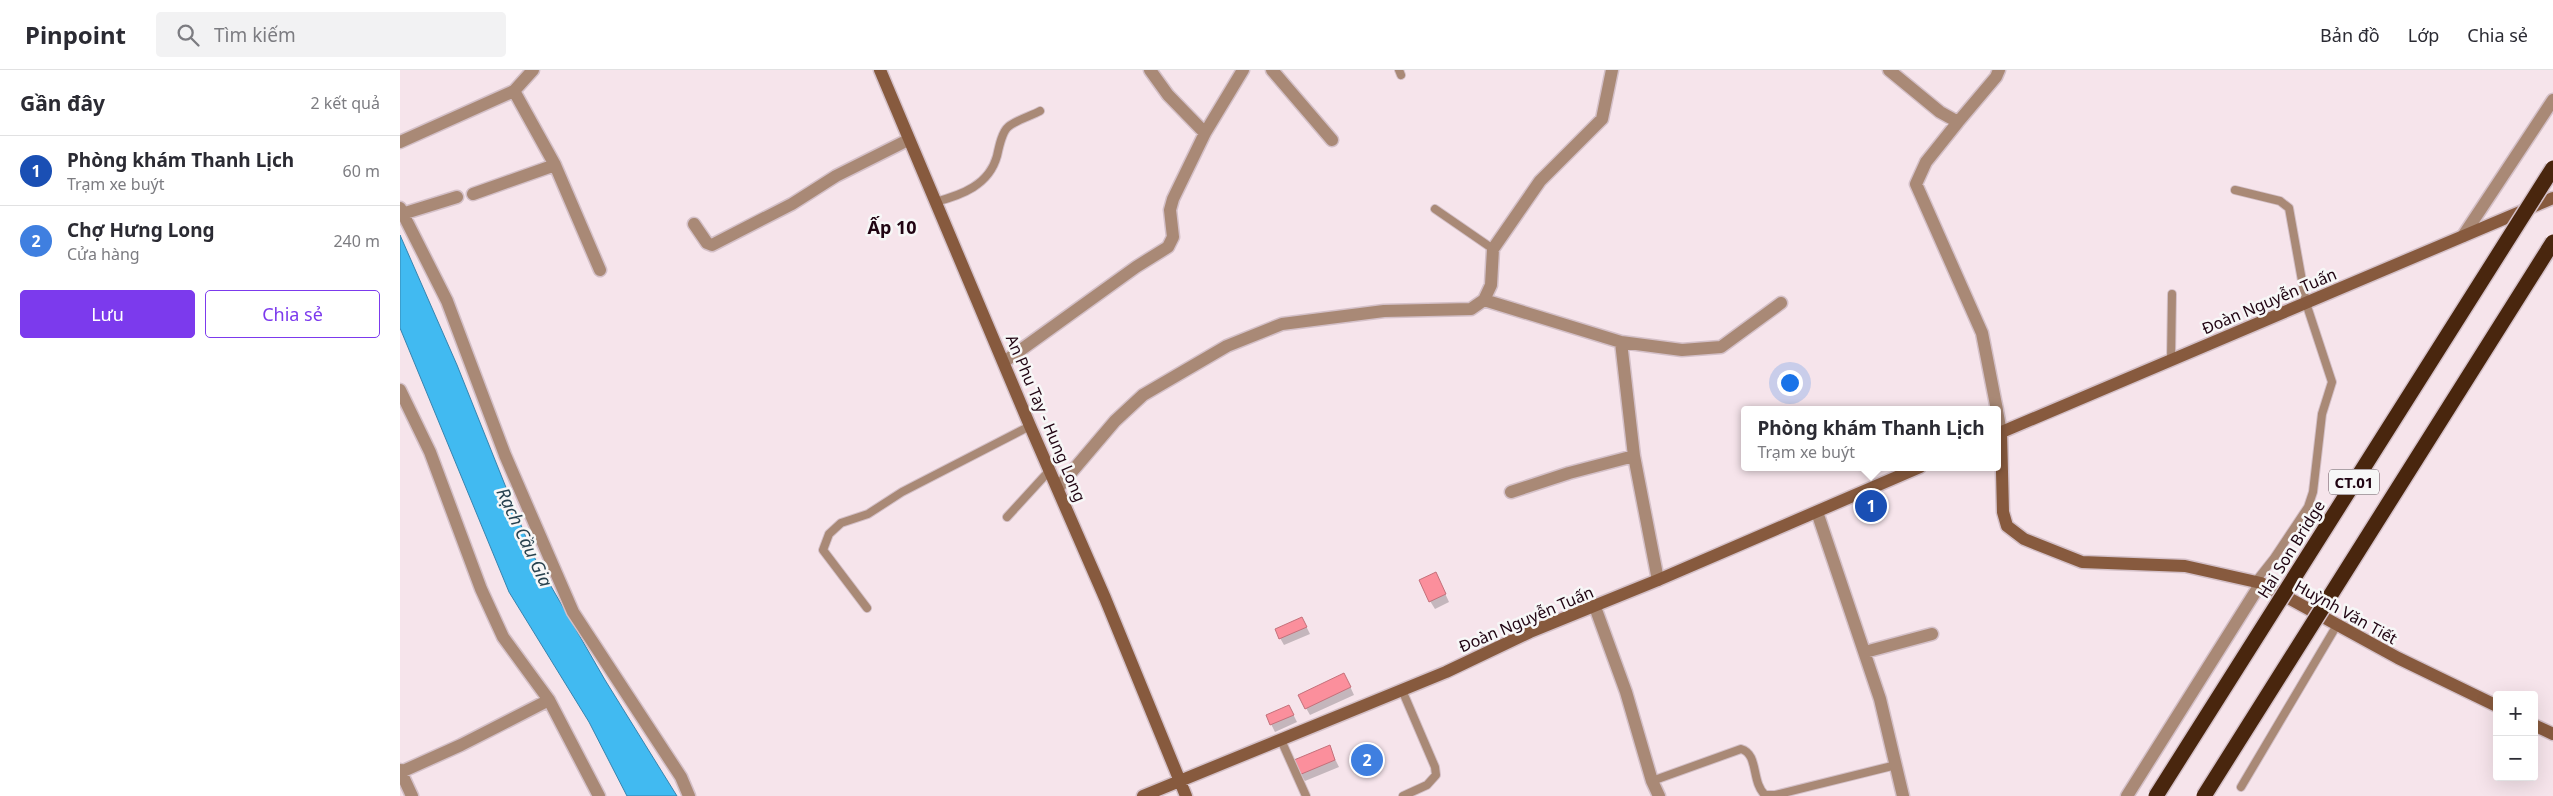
<!DOCTYPE html>
<html lang="vi">
<head>
<meta charset="utf-8">
<style>
	:root { --surface:#fff; --page:#f2f2f3; --text:#2b2b33; --muted:#7c7c81; --line:#e1e1e2; --accent:#7c3aed }
	body { margin:0; font-family:"Noto Sans",sans-serif; background:var(--page); color:var(--text) }
	.controls { position:absolute; right:15px; bottom:15px; display:grid; overflow:hidden; border-radius:5px; box-shadow:0 5px 20px #0002 }
	.controls button { width:45px; height:45px; display:grid; place-items:center; padding:0; border:0; border-bottom:1px solid var(--line); background:var(--surface); color:var(--text); font:25px sans-serif }
	.you { position:absolute; left:1389px; top:312px; width:18px; height:18px; margin:-12px; border:4px solid #fff; border-radius:50%; background:#1a73e8; box-shadow:0 0 0 8px #1a73e833 }
	.badge { display:grid; place-items:center; width:32px; height:32px; border-radius:50%; background:var(--accent); color:#fff; font-size:16px; font-weight:700 }
	.pin { position:absolute; translate:-50% -50%; border:2px solid #fff; box-shadow:0 1px 5px #0006 }
	.popup { position:absolute; left:1341px; top:336px; width:260px; height:65px; box-sizing:border-box; display:grid; place-content:center; border-radius:5px; background:var(--surface); filter:drop-shadow(0 1px 4px #0005); font-size:16px; white-space:nowrap; color:var(--muted) }
	.popup b { font-size:19px; color:var(--text) }
	.popup::after { content:''; position:absolute; left:50%; top:100%; margin-left:-10px; border:10px solid transparent; border-top-color:var(--surface) }
	.list { margin:0; padding:0; list-style:none }
	h2 { display:flex; justify-content:space-between; align-items:center; height:65px; margin:0; padding:0 20px; font-size:21px }
	h2 small { font-size:16px; font-weight:400; color:var(--muted) }
	.list li { display:grid; grid-template-columns:32px 1fr auto; gap:15px; align-items:center; box-sizing:border-box; height:70px; padding:0 20px; border-top:1px solid var(--line) }
	.list b { display:block; font-size:19px; white-space:nowrap }
	.list p { margin:0; font-size:16px; white-space:nowrap; color:var(--muted) }
	.list em { font-size:16px; font-style:normal; color:var(--muted) }
	.actions { display:flex; gap:10px; padding:15px 20px }
	.actions a { flex:1; padding:11px 0; border:1px solid var(--accent); border-radius:5px; text-align:center; font-size:18px; color:var(--accent) }
	.actions .main { background:var(--accent); color:#fff }
	.icon { flex:none; width:28px; height:28px; fill:none; stroke:currentColor; stroke-width:2; stroke-linecap:round; stroke-linejoin:round }
	.map { position:relative; flex:none; width:2153px; height:726px; overflow:hidden }
	header { display:flex; align-items:center; gap:30px; box-sizing:border-box; height:70px; padding:0 25px; background:var(--surface); border-bottom:1px solid var(--line) }
	header strong { font-size:24px }
	nav { display:flex; gap:28px; margin-inline-start:auto; font-size:18px }
	.search { width:350px; height:45px; background:var(--page); display:flex; align-items:center; gap:12px; box-sizing:border-box; padding:0 18px; border-radius:5px; color:var(--muted); font-size:19px }
	main { display:flex }
	aside { flex:1; background:var(--surface) }
	.map>svg:first-child { display:block }
	.water { fill:#41baf1; stroke:#3783ae }
	.shadow { fill:#0003 }
	.building { fill:#fb8f9c; stroke:#c4707a }
	.lines { fill:none; stroke-linecap:round; stroke-linejoin:round }
	.lane-casing { stroke:#d4c0c8; stroke-width:10 }
	.street-casing { stroke:#d4c0c8; stroke-width:15 }
	.secondary-casing { stroke:#d4c0c8; stroke-width:15 }
	.lane { stroke:#a98976; stroke-width:8 }
	.street { stroke:#a98976; stroke-width:12 }
	.secondary { stroke:#875a3e; stroke-width:12 }
	.highway-bridge-casing { stroke:#d4c0c8; stroke-width:18; stroke-linecap:butt }
	.highway-bridge { stroke:#49260e; stroke-width:15 }
	.labels { text-anchor:middle; dominant-baseline:central; stroke-width:5; stroke-linejoin:round; paint-order:stroke }
	.shield { fill:#f7f7f7; stroke:#604d57; stroke-width:1 }
	.shield-label { font-size:15px; font-weight:bold; fill:#200412 }
	.street-label { font-size:16px; fill:#200412; stroke:#f7f7f7 }
	.neighbourhood-label { font-size:18px; font-weight:bold; fill:#200412; stroke:#f7f7f7 }
	.water-label { font-size:18px; font-style:italic; fill:#28424f; stroke:#f7f7f7 }
</style>
</head>
<body>
<header>
<strong>Pinpoint</strong>
<div class="search"><svg class="icon" aria-label="search" viewBox="0 0 24 24"><circle cx="10" cy="10" r="6"/><path d="M15 15l6 6"/></svg>Tìm kiếm</div>
<nav><a>Bản đồ</a><a>Lớp</a><a>Chia sẻ</a></nav>
</header>
<main>
<aside>
<h2>Gần đây<small>2 kết quả</small></h2>
<ul class="list">
<li><span class="badge" style="background:#1a4fb4">1</span><div><b>Phòng khám Thanh Lịch</b><p>Trạm xe buýt</p></div><em>60 m</em></li>
<li><span class="badge" style="background:#3f7fe0">2</span><div><b>Chợ Hưng Long</b><p>Cửa hàng</p></div><em>240 m</em></li>
</ul>
<div class="actions"><a class="main">Lưu</a><a>Chia sẻ</a></div>
</aside>
<div class="map">
<svg width="2153" height="726" viewBox="0 0 2153 726">
	<rect width="100%" height="100%" fill="#f6e4eb"/>
	<!-- water -->
	<path class="water" d="M0 165 57 295 133 485 205 610 277 726H227L189 652 109 522 0 258Z"/>
	<!-- shadow -->
	<path class="shadow" d="M1036 504 1049 532 1035 539 1030 531Z
		M906 556 910 564 884 575 880 568Z
		M948 612 954 625 910 645 906 638Z
		M893 644 897 652 875 662 867 646Z
		M929 677 939 697 905 711 900 704Z"/>
	<!-- building -->
	<path class="building" d="M1036 502 1046 524 1029 532 1019 510Z
		M902 547 907 557 879 569 875 559Z
		M944 603 951 617 905 639 898 625Z
		M889 635 894 645 870 655 866 645Z
		M930 675 935 690 899 705 894 690Z"/>
	<g class="lines">
		<!-- lane casing -->
		<g class="lane-casing">
			<path id="lane" d="M999 0 1001 5
				M1835 120 1880 131 1889 138 1906 233 1932 312 1922 344 1913 422 1908 437 1874 488 1855 512
				M535 132C562 125 589 115 597 86 599 77 602 62 608 57 616 50 631 46 640 41
				M1035 139 1093 179
				M1771 290 1772 224
				M607 447 650 400
				M467 538 423 480 429 464 441 453 468 444 502 422 630 356
				M1002 620 1035 697 1036 705 1027 715 1003 726
				M881 670 906 726
				M1252 711 1341 679C1359 684 1351 712 1365 725H1375L1496 695
				M1841 717 1937 555"/>
		</g>
		<!-- street casing -->
		<g class="street-casing">
			<path id="street" d="M133 0 114 21 155 95 200 200
				M750 0 768 25 805 63
				M872 0 932 70
				M1489 0 1540 42 1558 52 1596 7 1599 0
				M1558 52 1526 92 1516 114 1582 263 1597 340
				M0 72 114 21
				M73 124 155 95
				M0 138 47 231 105 385 173 542 281 707 289 726
				M2 144 57 127
				M294 154 307 173 312 175 392 134 436 106 508 70
				M2063 166 2153 30
				M1084 230 1221 272 1234 386 1258 510
				M1221 272 1282 280 1321 277 1381 233
				M604 292 736 197 768 177 773 167 770 140 773 129 805 63 843 0
				M0 320 30 382 81 519 103 567 149 630 199 726
				M1597 341 1601 362
				M658 418 715 351 743 325 827 276 882 254 984 241 1071 239 1084 230 1091 215 1093 179 1140 111 1202 49 1212 0
				M1111 422 1169 403 1234 386
				M1417 442 1480 629 1503 726
				M1195 537 1226 622 1252 711 1259 726
				M1465 582 1532 564
				M0 700 12 726
				M1 702 61 675 149 630
				M1727 726 1861 513"/>
		</g>
		<!-- secondary casing -->
		<g class="secondary-casing">
			<path id="secondary" d="M480 0 630 356 705 528 786 726
				M1601 362 1603 442 1607 456 1624 469 1682 492 1785 496 1861 513 1998 588 2097 636
				M1597 364 2153 128
				M2134 655 2153 664
				M743 726 1046 602 1130 562 1258 510 1520 397"/>
		</g>
		<!-- lane -->
		<use href="#lane" class="lane"/>
		<!-- street -->
		<use href="#street" class="street"/>
		<!-- secondary -->
		<use href="#secondary" class="secondary"/>
		<!-- highway-bridge casing -->
		<g class="highway-bridge-casing">
			<path id="highway-bridge" d="M1756 726 2153 98
				M1804 726 2153 172"/>
		</g>
		<!-- highway-bridge -->
		<use href="#highway-bridge" class="highway-bridge"/>
	</g>
	<g class="labels">
		<!-- shield labels -->
		<rect class="shield" x="1929" y="399.5" width="50" height="25" rx="4"/>
		<g class="shield-label">
			<text x="1954" y="412">CT.01</text>
		</g>
		<!-- street labels -->
		<g class="street-label">
			<text transform="translate(1869 231) rotate(-23)">Đoàn Nguyễn Tuấn</text>
			<text transform="translate(646 348) rotate(67)">An Phu Tay - Hung Long</text>
			<text transform="translate(1891 479) rotate(-58)">Hai Son Bridge</text>
			<text transform="translate(1946 542) rotate(29)">Huỳnh Văn Tiết</text>
			<text transform="translate(1126 549) rotate(-23)">Đoàn Nguyễn Tuấn</text>
		</g>
		<!-- neighbourhood labels -->
		<g class="neighbourhood-label">
			<text x="492" y="157">Ấp 10</text>
		</g>
		<!-- water labels -->
		<g class="water-label">
			<text transform="translate(125 467) rotate(65)">Rạch Cầu Gia</text>
		</g>
	</g>
</svg>
<div class="controls">
<button>+</button>
<button>−</button>
</div>
<div class="you"></div>
<div class="pin badge" style="left:1471px;top:436px;background:#1a4fb4">1</div>
<div class="popup"><b>Phòng khám Thanh Lịch</b>Trạm xe buýt</div>
<div class="pin badge" style="left:967px;top:690px;background:#3f7fe0">2</div>
</div>
</main>
</body>
</html>
